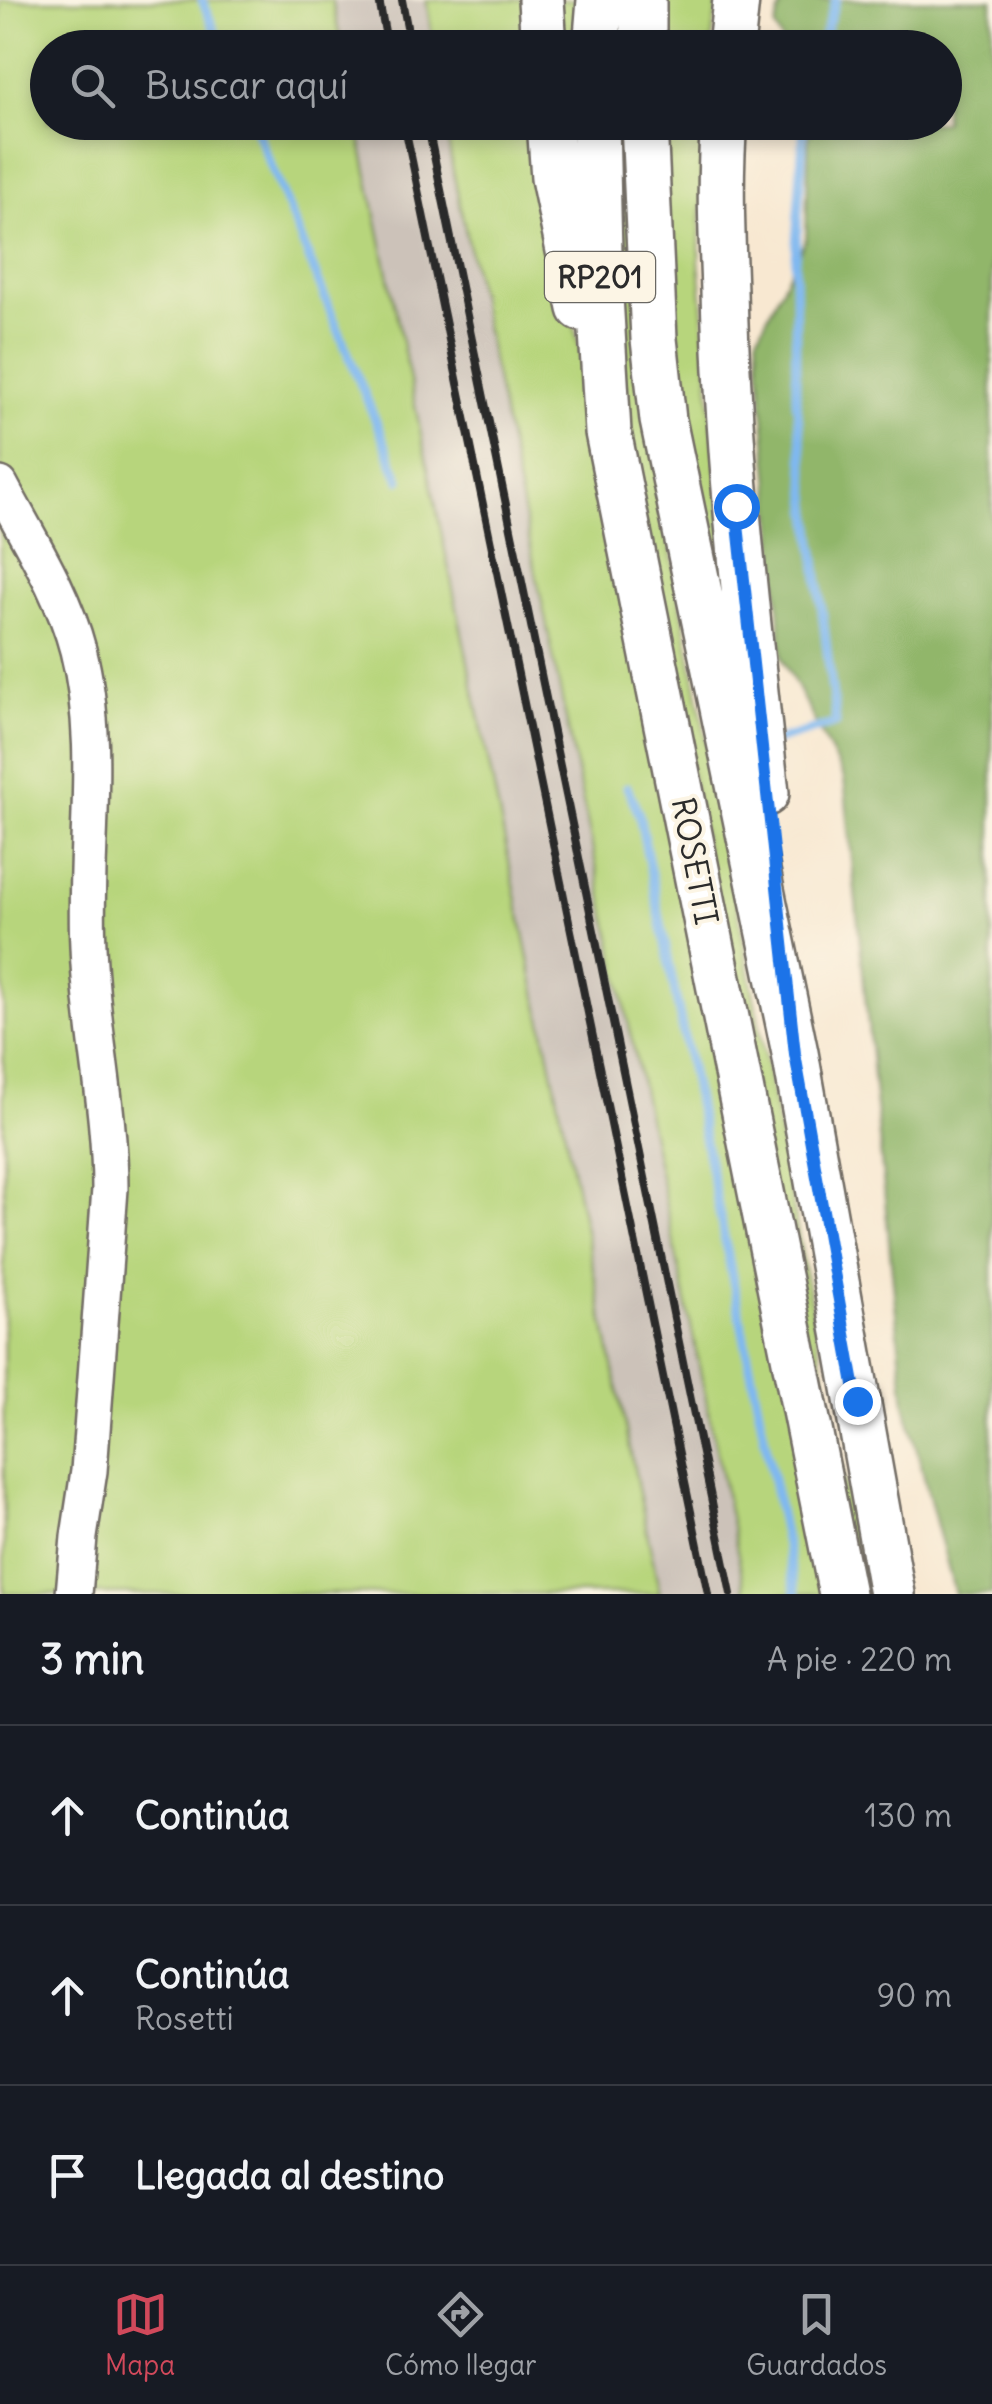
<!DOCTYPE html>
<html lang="es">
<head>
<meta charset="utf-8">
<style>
	:root { --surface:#171b24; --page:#242831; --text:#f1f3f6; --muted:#9ea1a6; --line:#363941; --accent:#d1495b }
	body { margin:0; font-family:Delius,sans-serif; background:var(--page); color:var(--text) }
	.stop { position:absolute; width:30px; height:30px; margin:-22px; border:8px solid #1a73e8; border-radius:50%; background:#fff }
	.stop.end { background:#1a73e8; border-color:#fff; box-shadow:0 2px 10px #0008 }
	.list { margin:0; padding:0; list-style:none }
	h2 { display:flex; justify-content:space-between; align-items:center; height:130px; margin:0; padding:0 40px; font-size:42px }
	h2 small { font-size:32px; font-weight:400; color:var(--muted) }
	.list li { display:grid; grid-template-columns:65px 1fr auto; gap:30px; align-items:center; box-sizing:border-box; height:180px; padding:0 40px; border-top:2px solid var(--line) }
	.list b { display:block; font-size:38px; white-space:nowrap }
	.list p { margin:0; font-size:32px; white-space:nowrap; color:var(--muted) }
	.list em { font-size:32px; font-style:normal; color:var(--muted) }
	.icon { flex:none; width:55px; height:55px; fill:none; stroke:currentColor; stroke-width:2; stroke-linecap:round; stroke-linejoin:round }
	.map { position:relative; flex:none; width:992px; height:1594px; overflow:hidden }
	.search { position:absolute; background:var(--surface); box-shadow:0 5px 15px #0003; left:30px; right:30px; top:30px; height:110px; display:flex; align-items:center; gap:25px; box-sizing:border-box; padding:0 35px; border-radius:55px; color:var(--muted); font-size:38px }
	.sheet { height:670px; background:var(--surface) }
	nav { display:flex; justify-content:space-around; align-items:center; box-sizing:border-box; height:140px; border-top:2px solid var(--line); background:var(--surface); font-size:28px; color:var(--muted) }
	nav a { display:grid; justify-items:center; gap:5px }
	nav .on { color:var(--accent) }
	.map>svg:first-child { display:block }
	.industrial { fill:#ccc2b9 }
	.green { fill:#b7d57b; stroke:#718053; stroke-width:2.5 }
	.forest { fill:#91b66b; stroke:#5e704b; stroke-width:2.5 }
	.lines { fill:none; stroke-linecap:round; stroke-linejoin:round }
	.stream { stroke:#7fb8f0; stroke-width:9 }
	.minor-casing { stroke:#736d65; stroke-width:40 }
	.major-casing { stroke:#736d65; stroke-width:50 }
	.minor { stroke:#fff; stroke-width:35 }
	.major { stroke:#fff; stroke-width:45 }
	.rail { stroke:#2b2b2b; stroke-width:8 }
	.route { stroke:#1a73e8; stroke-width:12 }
	.labels { text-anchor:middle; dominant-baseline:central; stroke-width:8; stroke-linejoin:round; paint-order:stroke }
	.shield { fill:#fcf5e5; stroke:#6a6863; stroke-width:2.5 }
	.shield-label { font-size:30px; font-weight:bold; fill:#2b2b2b }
	.street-label { font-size:32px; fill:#2b2b2b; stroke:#fcf5e5 }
</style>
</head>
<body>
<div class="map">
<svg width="992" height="1594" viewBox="0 0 992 1594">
	<rect width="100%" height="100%" fill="#fcf5e5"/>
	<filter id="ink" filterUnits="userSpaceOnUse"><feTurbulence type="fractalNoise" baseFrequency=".01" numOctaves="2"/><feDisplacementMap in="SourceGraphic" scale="20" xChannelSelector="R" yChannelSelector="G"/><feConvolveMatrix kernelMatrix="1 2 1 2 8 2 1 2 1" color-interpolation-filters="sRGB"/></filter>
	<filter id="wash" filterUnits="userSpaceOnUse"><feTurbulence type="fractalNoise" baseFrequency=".0048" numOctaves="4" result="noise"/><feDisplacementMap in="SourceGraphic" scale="40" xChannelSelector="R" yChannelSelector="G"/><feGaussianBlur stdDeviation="2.25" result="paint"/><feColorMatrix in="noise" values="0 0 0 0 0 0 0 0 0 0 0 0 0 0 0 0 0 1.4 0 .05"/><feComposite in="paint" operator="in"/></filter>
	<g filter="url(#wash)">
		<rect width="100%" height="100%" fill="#f8e8d1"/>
		<!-- industrial -->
		<path class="industrial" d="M332 0H426L434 47H342Z
			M357 123H445L452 166 746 1594H632L433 494Z"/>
		<!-- green -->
		<path class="green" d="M0 0H332L342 47 48 48V122L357 123 660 1594H4L3 734 0 711Z
			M426 0H528L532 47H434Z
			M551 0H584L582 47H555Z
			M660 0H718L711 47 659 48Z
			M445 123H538L563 279 591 395 835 1594H746L452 166Z
			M608 123H632L659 486 865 1594H853L624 434Z
			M661 123H705L699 259 712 421 733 624 720 630 689 455 667 290Z"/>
		<!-- forest -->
		<path class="forest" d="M783 0H992V1594H955L905 1405 844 778 782 658 774 532 757 338 806 239 809 123 944 122V48L785 47 775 27Z"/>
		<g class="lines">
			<!-- stream -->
			<path class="stream" d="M202 0 222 48
				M820 48 836 0
				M253 122 400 480
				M775 741 836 723 796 399 795 260 804 122
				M627 787 639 814 796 1594"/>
		</g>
	</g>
	<g filter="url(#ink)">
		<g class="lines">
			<!-- minor casing -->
			<g class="minor-casing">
				<path id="minor" d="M0 485C28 538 63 592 78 650 103 747 83 848 88 946 91 1028 110 1107 110 1189L89 1471 79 1537 74 1594"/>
			</g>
			<!-- major casing -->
			<g class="major-casing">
				<path id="major" d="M541 0 544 48
					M596 48 600 0
					M643 48V0
					M731 48 736 0
					M550 122 554 178 581 308
					M596 122 600 297 608 432 842 1594
					M644 122 654 339 663 420 795 1053 892 1594
					M724 122C719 178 722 235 724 291 728 459 748 626 766 793"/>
			</g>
			<!-- minor -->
			<use href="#minor" class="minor"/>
			<!-- major -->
			<use href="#major" class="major"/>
			<!-- rail -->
			<path class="rail" d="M379 0 388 48
				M402 0 411 48
				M404 122 708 1594
				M427 122 731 1594"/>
		</g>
	</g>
	<g class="lines" filter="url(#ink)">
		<!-- route -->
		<path class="route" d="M736 506 795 1054 857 1401"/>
	</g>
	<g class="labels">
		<!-- shield labels -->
		<rect class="shield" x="545" y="252" width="110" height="50" rx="8"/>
		<g class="shield-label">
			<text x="600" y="277">RP201</text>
		</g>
		<!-- street labels -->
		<g class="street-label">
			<text transform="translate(695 861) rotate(79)">ROSETTI</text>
		</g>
	</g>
</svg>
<div class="stop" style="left:736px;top:506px"></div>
<div class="stop end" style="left:857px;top:1401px"></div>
<div class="search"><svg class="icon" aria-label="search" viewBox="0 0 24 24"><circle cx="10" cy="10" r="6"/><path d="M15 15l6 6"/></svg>Buscar aquí</div>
</div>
<section class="sheet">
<h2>3 min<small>A pie · 220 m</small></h2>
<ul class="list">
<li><svg class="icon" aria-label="ahead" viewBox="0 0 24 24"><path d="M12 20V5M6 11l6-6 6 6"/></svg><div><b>Continúa</b></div><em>130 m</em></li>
<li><svg class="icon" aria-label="ahead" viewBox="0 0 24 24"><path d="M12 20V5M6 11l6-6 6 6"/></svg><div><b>Continúa</b><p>Rosetti</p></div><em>90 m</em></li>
<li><svg class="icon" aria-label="arrive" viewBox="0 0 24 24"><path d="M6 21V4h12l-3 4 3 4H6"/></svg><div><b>Llegada al destino</b></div></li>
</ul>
</section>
<nav>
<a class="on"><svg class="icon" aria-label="map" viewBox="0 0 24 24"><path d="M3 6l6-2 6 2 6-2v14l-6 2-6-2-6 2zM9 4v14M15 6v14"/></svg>Mapa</a>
<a><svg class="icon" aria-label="directions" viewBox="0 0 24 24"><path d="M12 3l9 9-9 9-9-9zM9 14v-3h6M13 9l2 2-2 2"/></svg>Cómo llegar</a>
<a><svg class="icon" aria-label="saved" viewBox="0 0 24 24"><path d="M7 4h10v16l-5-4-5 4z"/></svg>Guardados</a>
</nav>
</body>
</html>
